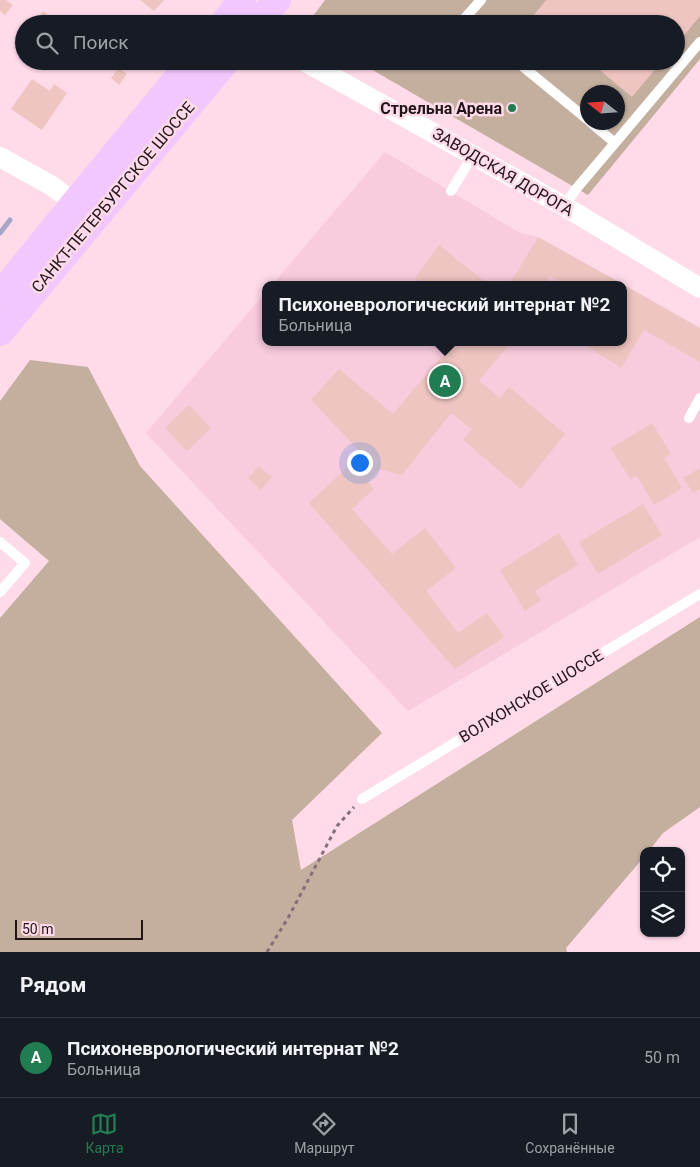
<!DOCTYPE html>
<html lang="ru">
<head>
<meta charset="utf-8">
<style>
	:root { --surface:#171b24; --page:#20242c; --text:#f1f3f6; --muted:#9ea1a6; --line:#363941; --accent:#217c51 }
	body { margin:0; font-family:Roboto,sans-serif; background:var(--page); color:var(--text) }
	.controls { position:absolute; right:15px; bottom:15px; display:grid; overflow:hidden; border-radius:10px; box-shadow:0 1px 4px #0004 }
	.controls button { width:45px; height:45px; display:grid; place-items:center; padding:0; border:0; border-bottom:1px solid var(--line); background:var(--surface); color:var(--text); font:25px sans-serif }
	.compass { position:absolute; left:580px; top:85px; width:45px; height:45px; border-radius:50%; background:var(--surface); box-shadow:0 1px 4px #0004; rotate:287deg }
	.scale { position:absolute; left:15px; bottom:12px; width:128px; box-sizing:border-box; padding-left:5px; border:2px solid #22151a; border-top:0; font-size:14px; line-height:18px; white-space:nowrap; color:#22151a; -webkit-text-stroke:4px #ffdae9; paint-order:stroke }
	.you { position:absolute; left:359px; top:462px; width:18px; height:18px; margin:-12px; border:4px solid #fff; border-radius:50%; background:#1a73e8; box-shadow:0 0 0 8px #1a73e833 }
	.badge { display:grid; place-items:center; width:32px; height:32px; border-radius:50%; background:var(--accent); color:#fff; font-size:16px; font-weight:700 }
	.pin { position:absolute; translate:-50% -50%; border:2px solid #fff; box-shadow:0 1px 5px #0006 }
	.popup { position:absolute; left:262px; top:281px; width:365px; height:65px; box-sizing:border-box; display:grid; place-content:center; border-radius:10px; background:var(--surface); filter:drop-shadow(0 1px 4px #0005); font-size:16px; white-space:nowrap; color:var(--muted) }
	.popup b { font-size:19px; color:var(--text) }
	.popup::after { content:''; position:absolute; left:50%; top:100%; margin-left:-10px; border:10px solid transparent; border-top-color:var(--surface) }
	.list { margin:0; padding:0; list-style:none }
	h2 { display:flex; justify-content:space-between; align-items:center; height:65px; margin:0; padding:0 20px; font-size:21px }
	h2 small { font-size:16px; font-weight:400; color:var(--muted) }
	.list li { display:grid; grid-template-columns:32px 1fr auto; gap:15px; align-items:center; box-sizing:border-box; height:80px; padding:0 20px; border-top:1px solid var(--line) }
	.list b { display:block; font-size:19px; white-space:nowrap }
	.list p { margin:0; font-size:16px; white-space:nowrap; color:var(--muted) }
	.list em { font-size:16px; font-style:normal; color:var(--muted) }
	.icon { flex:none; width:28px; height:28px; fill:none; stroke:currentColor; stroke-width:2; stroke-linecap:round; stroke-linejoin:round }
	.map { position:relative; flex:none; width:700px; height:952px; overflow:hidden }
	.search { position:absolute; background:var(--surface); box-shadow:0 1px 4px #0004; left:15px; right:15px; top:15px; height:55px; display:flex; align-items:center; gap:12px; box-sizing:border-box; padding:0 18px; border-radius:28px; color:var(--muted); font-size:19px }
	.sheet { height:145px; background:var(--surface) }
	nav { display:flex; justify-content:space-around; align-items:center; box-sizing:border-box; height:70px; border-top:1px solid var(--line); background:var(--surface); font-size:14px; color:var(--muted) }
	nav a { display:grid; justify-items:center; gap:2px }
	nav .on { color:var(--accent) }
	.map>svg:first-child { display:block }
	.built { fill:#f8cbdd }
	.green { fill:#c4ae9e; fill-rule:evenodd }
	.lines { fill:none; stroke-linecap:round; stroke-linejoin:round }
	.stream { stroke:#a6a6c7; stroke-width:5 }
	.building { fill:#efc5c1 }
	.path { stroke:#866f78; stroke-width:3; stroke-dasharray:4 4; stroke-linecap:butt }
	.service { stroke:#fff; stroke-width:10 }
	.minor { stroke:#fff; stroke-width:20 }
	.primary { stroke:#f1c7fd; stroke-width:28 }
	.poi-dot { fill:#217c51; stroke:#ffdae9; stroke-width:2 }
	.labels { text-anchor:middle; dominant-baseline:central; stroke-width:5; stroke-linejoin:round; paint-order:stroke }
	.poi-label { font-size:16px; font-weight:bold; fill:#22151a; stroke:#ffdae9; text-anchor:end }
	.street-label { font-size:16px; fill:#22151a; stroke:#ffdae9 }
</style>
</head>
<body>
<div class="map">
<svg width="700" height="952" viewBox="0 0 700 952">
	<rect width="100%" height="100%" fill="#ffdae9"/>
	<!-- built -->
	<path class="built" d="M385 152 520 233 538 237 624 285H272Z
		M624 285 700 328V537L408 711 146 433 266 292V342H624Z"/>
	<!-- green -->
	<path class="green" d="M325 0H700V59L588 195 357 61H676V24H307ZM588 92H618V122H588Z
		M30 360 88 367 140 466 382 733 292 820 301 870 700 617V807L663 833 649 851H644V857L566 948 567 952H0V618L49 561 0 519V401Z"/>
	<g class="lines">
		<!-- stream -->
		<path class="stream" d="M0 233 10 220"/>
	</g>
	<!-- building -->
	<path class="building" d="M0 0H6L13 5 5 15 0 11Z
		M140 0H164L154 11Z
		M546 0H700V16L676 45V24H544L534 15Z
		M43 11 60 24H33Z
		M589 61H662L632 97Z
		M119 68 127 74 119 85 111 78Z
		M32 79 50 91 54 84 67 93 42 130 11 109Z
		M538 237 624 285H566L550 276 545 285H509Z
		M439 245 489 285H424L415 278Z
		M624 285 700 328V362L644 330 621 368 581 342H624Z
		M454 342H511L479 381 500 398 509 387 565 434 521 489 463 440 472 429 451 413 402 475 379 469 368 482 374 489 352 509 392 554 425 528 456 568 426 591 458 633 487 613 504 637 455 669 309 503 350 465 359 472 368 460 311 400 339 369 393 414Z
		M189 405 211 428 187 451 165 428Z
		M652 423 671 454 664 458 682 488 654 505 637 476 630 479 611 448Z
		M259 466 272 477 261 490 248 478Z
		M700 468V489L693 493 683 478Z
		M643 504 662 535 598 574 579 542Z
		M559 533 578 565 535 591 541 600 525 611 500 570Z"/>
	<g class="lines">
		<!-- path -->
		<path class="path" d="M267 952 288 918 337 826 354 807"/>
		<!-- service -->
		<path class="service" d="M470 24 464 19 481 0
			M516 61 588 120
			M615 143 700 42
			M451 191 473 155
			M564 206 576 189 615 143 590 122
			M689 418 700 398
			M0 542 25 563 0 592
			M362 799 700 594"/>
		<!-- minor -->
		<path class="minor" d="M304 61 564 206 700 288
			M0 157 52 186 85 211"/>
		<!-- primary -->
		<path class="primary" d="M223 24 242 0
			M257 24 277 0
			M0 295 78 199 192 61
			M0 332 226 61"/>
	</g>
	<!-- markers -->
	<circle class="poi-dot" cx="512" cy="108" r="5"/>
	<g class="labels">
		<!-- poi labels -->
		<g class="poi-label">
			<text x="502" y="108">Стрельна Арена</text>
		</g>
		<!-- street labels -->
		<g class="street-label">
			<text transform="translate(503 172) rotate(30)">ЗАВОДСКАЯ ДОРОГА</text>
			<text transform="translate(113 197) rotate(-50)">САНКТ-ПЕТЕРБУРГСКОЕ ШОССЕ</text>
			<text transform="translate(531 696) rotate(-31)">ВОЛХОНСКОЕ ШОССЕ</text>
		</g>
	</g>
</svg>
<div class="controls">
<button><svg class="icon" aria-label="locate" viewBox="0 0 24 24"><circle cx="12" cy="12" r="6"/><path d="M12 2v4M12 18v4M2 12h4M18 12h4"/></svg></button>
<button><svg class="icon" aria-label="layers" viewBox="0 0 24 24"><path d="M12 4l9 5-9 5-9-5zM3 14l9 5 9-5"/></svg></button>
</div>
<svg class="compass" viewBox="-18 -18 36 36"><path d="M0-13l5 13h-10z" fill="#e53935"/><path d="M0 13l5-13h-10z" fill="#9ea1a6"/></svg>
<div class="scale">50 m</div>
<div class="you"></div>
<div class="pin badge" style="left:445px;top:381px">A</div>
<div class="popup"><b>Психоневрологический интернат №2</b>Больница</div>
<div class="search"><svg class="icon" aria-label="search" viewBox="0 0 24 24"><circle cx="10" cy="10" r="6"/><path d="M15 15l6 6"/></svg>Поиск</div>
</div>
<section class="sheet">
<h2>Рядом<small></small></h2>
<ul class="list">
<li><span class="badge">A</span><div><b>Психоневрологический интернат №2</b><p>Больница</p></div><em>50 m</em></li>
</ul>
</section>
<nav>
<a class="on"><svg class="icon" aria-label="map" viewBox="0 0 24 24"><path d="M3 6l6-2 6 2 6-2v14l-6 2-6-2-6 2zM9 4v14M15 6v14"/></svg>Карта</a>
<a><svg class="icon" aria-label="directions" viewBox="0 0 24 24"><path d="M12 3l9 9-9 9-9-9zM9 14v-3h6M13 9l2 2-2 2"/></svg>Маршрут</a>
<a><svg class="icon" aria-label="saved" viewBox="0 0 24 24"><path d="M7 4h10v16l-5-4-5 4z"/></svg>Сохранённые</a>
</nav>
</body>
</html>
